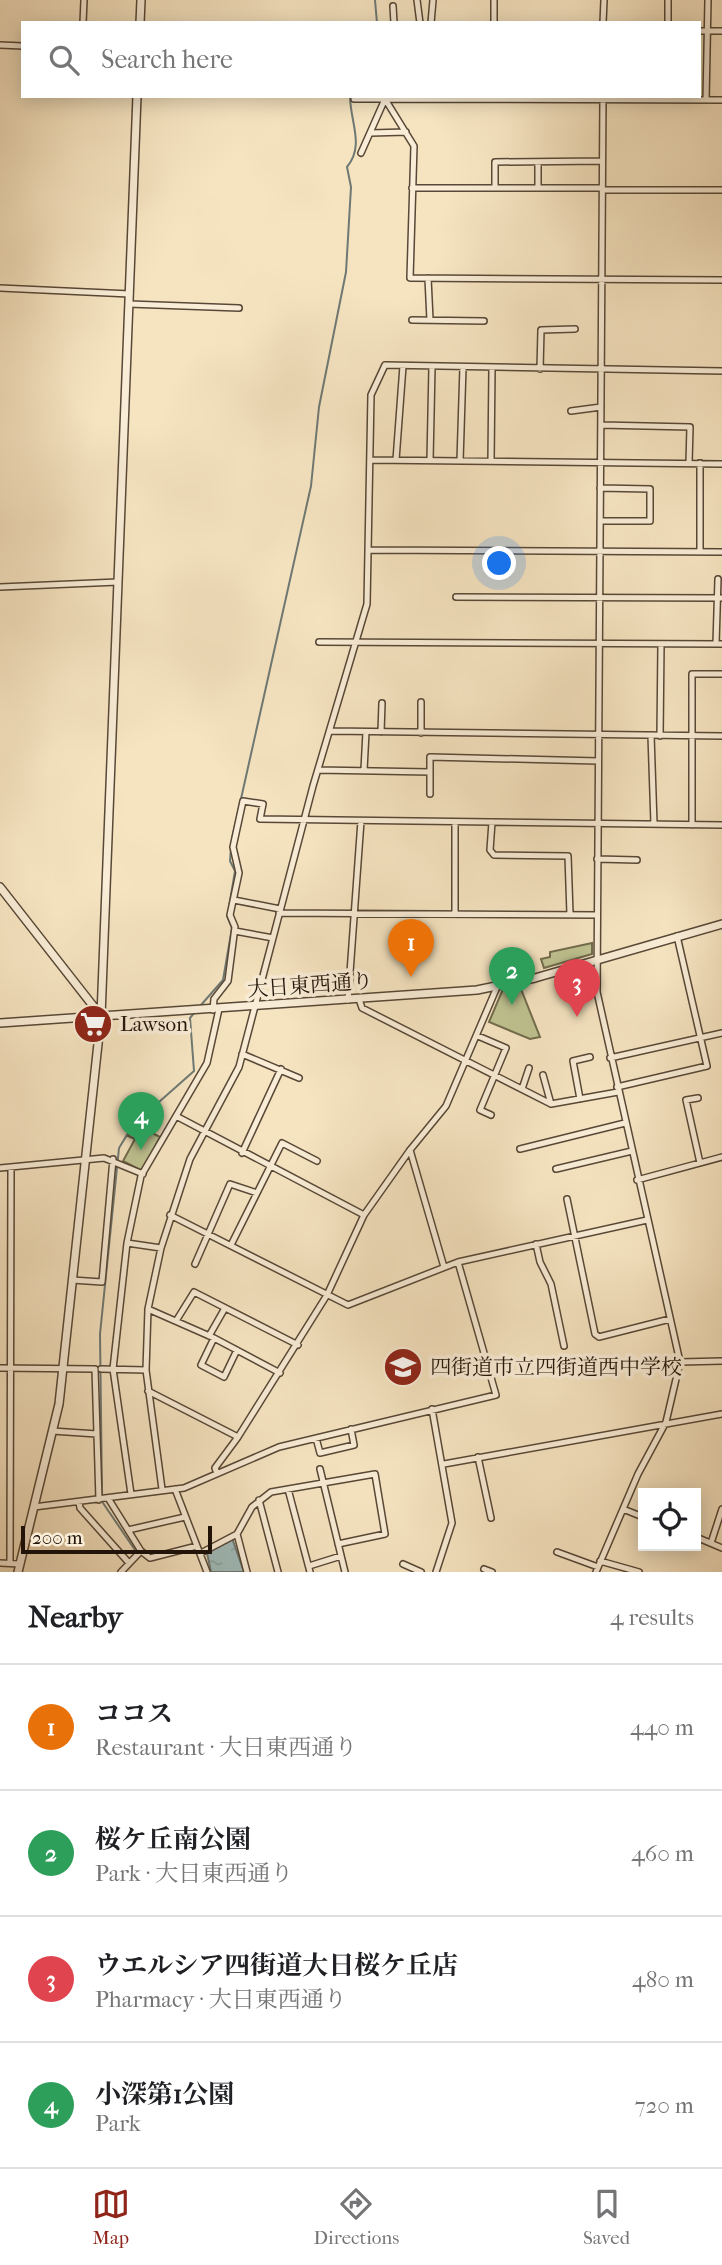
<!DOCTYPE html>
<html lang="en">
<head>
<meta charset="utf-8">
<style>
	:root { --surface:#fff; --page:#f6f6f6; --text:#202124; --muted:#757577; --line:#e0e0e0; --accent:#8f2418 }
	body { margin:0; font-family:"IM FELL French Canon","Noto Serif JP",serif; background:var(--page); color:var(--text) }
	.controls { position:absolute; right:21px; bottom:21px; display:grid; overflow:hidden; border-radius:0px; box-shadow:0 4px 18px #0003 }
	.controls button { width:63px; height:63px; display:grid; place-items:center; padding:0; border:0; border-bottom:2px solid var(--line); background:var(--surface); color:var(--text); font:35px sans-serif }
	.scale { position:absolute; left:21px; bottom:18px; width:191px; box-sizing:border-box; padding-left:7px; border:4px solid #231409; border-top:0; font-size:19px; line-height:24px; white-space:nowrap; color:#231409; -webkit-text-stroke:5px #f9edd7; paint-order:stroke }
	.you { position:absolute; left:500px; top:564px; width:24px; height:24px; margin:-18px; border:5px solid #fff; border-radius:50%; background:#1a73e8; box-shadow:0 0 0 10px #1a73e833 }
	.badge { display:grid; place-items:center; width:46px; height:46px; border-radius:50%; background:var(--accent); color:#fff; font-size:23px; font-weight:700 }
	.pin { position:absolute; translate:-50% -58px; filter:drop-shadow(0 2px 4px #0008) }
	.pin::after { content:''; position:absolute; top:37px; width:24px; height:21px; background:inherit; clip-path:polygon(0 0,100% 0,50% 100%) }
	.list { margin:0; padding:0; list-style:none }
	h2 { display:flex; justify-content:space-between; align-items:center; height:91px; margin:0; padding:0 28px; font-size:30px }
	h2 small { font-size:23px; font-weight:400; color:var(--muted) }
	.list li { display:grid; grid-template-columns:46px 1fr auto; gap:21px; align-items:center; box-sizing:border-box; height:126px; padding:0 28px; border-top:2px solid var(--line) }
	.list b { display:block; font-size:26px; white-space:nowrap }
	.list p { margin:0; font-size:23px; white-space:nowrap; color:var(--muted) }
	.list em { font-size:23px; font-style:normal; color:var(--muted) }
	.icon { flex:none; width:38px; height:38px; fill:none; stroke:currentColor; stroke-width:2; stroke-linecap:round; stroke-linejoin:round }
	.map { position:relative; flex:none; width:722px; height:1572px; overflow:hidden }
	.search { position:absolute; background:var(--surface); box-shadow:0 4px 18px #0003; left:21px; right:21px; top:21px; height:77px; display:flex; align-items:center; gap:18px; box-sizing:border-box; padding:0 24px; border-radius:0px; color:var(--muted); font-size:26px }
	.sheet { height:595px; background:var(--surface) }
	nav { display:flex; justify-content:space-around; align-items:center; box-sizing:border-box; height:98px; border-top:2px solid var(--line); background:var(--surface); font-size:19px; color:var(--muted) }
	nav a { display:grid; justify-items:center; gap:4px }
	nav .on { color:var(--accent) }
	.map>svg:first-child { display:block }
	.green { fill:#bfc391; stroke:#716c4d; stroke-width:2 }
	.water { fill:url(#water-ripples); stroke:#6e7974; stroke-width:2 }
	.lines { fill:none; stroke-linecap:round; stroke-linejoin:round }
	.stream { stroke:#6e7974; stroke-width:2 }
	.minor-casing { stroke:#584837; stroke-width:8 }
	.tertiary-casing { stroke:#584837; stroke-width:10 }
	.minor { stroke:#f9edd7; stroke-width:5 }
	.tertiary { stroke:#f9edd7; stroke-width:7 }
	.labels { text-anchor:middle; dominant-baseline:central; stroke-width:7; stroke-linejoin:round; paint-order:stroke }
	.street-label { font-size:21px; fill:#231409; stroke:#f9edd7 }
	.poi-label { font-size:21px; fill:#231409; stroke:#f9edd7; text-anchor:start }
</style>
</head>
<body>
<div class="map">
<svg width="722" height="1572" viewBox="0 0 722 1572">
	<defs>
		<pattern id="water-ripples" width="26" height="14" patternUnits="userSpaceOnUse" patternTransform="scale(1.75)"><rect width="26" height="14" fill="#a0bcbb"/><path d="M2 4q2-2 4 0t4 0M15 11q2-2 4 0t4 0" fill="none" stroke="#8aa19f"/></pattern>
	</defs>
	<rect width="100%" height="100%" fill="#f6e4c1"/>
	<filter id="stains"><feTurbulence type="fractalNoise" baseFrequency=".00286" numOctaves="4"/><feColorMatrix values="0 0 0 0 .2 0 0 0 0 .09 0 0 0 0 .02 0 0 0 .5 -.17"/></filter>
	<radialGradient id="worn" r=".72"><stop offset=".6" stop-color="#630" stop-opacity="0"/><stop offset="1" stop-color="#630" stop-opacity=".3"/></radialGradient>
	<!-- green -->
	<path class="green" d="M592 943V954L544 968 541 959 550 957V952Z
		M519 984 540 1037 530 1039 489 1022 503 989Z
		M137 1125 160 1137 143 1170H140L123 1161 135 1139 128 1136Z"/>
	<!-- water -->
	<path class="water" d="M232 1538 244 1572H211L207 1553Z"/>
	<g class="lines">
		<!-- stream -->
		<path class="stream" d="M375 0 377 23
			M232 839 311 486 319 407 346 272 351 187 347 167C365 145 350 122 350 96
			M229 907 235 871 230 861 231 848
			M201 1005 223 980 232 928 227 916
			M102 1495 100 1334 119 1148 133 1125 194 1071 190 1018 195 1012
			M103 1503 135 1550"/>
		<!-- minor casing -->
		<g class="minor-casing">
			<path id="minor" d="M417 0 420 23
				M393 6 394 23
				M83 23 84 0
				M431 23 433 0
				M494 23V0
				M603 23 604 0
				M668 23V0
				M699 31H722
				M0 45 23 46
				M354 99H385L361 153
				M385 99 414 146 410 278 722 280
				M385 99 722 100
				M706 100 708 0
				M371 133 406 132
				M538 162V188
				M412 188H602
				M495 188V162L602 161
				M602 190H722
				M428 278 430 320
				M0 288 130 294
				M129 304 239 308
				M412 320 484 321
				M540 369 541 330 575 329
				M571 411 601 407
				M601 425 690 427 689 463
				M371 460 722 464
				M396 460 403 366
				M430 460 432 367
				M460 461 463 367
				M491 461 492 368
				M700 463V552
				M600 521H650V489L600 488
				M369 550 722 552
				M0 587 118 582
				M456 597 722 598
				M319 642 722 644
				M716 644 718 579
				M421 702V733
				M330 731 722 736
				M381 732 382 703
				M651 735 654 824
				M660 736 661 644
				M318 770 430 772
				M364 770 366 732
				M430 794V757L598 761
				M492 822 490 850 494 855 568 856 570 914
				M692 825V674H722
				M597 859 637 860
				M234 900 280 909
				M279 913 597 915
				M455 913V822
				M235 931 273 938
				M359 999 362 1008 551 1104 618 1092
				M348 1000 361 821
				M213 1010 214 999 228 981 235 927 230 915 239 873 233 847 243 801 263 804 260 819 722 825
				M478 1036 506 1048 480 1110 491 1115
				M242 1054 299 1078
				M610 1058 722 1033
				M543 1075 551 1104
				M617 1087 707 1066 677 936
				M522 1089 529 1068
				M698 1098 686 1100 700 1163
				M580 1099 573 1061 590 1057
				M176 1116 364 1215
				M520 1149 625 1123
				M410 1150 444 1267
				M242 1153 281 1069
				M0 1168 104 1158 143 1174
				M556 1169 632 1151
				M637 1180 722 1157
				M567 1199 595 1334 599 1337 670 1319
				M170 1215 348 1305 458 1262 647 1220
				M127 1243 161 1248
				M536 1244 540 1262 551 1284 564 1346
				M231 1245 282 1143 317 1161
				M195 1264 230 1184 257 1193
				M72 1280 102 1282 113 1159
				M148 1309 214 1338 280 1373
				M176 1321 194 1292 298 1345
				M209 1336 225 1308
				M214 1338 201 1365 224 1377 237 1350
				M680 1362 722 1361
				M0 1368 95 1369 99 1500
				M101 1369 146 1370
				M148 1391 238 1437
				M432 1409 452 1523 436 1572
				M52 1431 97 1434
				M316 1438 320 1453 354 1445 351 1429
				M478 1457 491 1518
				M444 1464 722 1414
				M320 1469 345 1572
				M217 1473 215 1468 238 1437 327 1295 364 1215 410 1150 446 1106 497 987
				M162 1489 146 1370 148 1309 161 1248 190 1159 239 1067 313 786 367 604 371 395 385 365 722 371
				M175 1489 207 1572
				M288 1489 310 1572
				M131 1494 113 1369 127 1243 141 1176 207 1063 219 1009
				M108 1498 141 1551 150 1558 197 1546
				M259 1500 278 1572
				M79 1502 80 1508 129 1563
				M34 1507 184 1488 279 1447 496 1395 458 1262
				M623 1509 643 1517
				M128 1530 185 1517
				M237 1534 247 1572
				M696 1537 722 1548
				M711 1543 722 1509
				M557 1552 598 1567
				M201 1553 237 1534 252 1507 271 1492 375 1474 385 1534 338 1544
				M600 1561 639 1572
				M0 1563 20 1564
				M10 1563 11 1167
				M403 1564 421 1572
				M309 1566 341 1556
				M484 1569 492 1572
				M121 1572 141 1551
				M596 1572 638 1474 666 1422 680 1362 597 992 603 96"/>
		</g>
		<!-- tertiary casing -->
		<g class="tertiary-casing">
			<path id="tertiary" d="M140 23 141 0
				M0 887 101 1016
				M0 1023 477 990 535 978 722 924
				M18 1572 59 1404 101 1016 137 96"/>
		</g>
		<!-- minor -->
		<use href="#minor" class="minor"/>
		<!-- tertiary -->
		<use href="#tertiary" class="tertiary"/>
	</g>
	<!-- icons -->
	<defs>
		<g id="supermarket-disc" transform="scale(2.0125)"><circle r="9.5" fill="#8f2418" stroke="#f9edd7"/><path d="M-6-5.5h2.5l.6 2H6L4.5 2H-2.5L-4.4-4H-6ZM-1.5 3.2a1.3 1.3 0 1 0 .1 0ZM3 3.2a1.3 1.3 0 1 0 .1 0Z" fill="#fff"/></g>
		<g id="school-disc" transform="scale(2.0125)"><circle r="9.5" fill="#8f2418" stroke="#f9edd7"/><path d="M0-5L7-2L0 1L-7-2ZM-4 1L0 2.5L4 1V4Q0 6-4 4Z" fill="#fff"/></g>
	</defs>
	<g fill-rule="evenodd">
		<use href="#supermarket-disc" x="93" y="1024"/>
		<use href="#school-disc" x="403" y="1367"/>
	</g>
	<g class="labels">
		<!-- street labels -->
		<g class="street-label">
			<text transform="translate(310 985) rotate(-4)">大日東西通り</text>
		</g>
		<!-- poi labels -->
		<g class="poi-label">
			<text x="120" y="1024">Lawson</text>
			<text x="430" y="1367">四街道市立四街道西中学校</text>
		</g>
	</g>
	<rect width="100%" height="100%" filter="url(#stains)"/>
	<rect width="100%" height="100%" fill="url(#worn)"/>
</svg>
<div class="controls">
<button><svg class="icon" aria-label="locate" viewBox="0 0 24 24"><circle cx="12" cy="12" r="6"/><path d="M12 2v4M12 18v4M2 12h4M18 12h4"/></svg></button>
</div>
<div class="scale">200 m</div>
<div class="you"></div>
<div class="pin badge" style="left:411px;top:977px;background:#e8710a">1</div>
<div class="pin badge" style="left:512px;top:1005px;background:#2e9e5b">2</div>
<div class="pin badge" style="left:577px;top:1017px;background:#e0444e">3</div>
<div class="pin badge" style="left:141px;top:1150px;background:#2e9e5b">4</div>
<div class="search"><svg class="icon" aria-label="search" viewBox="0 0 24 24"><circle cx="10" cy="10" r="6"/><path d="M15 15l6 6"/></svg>Search here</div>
</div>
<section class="sheet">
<h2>Nearby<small>4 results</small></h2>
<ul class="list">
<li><span class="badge" style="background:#e8710a">1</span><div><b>ココス</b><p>Restaurant · 大日東西通り</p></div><em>440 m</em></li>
<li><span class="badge" style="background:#2e9e5b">2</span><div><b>桜ケ丘南公園</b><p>Park · 大日東西通り</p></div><em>460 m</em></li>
<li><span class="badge" style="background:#e0444e">3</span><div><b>ウエルシア四街道大日桜ケ丘店</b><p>Pharmacy · 大日東西通り</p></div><em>480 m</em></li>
<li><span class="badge" style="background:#2e9e5b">4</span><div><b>小深第1公園</b><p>Park</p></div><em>720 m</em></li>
</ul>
</section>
<nav>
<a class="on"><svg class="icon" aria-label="map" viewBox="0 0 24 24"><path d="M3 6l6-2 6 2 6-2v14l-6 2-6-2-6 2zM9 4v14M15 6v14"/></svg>Map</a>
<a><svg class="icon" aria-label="directions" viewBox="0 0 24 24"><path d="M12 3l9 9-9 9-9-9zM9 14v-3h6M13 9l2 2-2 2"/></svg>Directions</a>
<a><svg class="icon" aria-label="saved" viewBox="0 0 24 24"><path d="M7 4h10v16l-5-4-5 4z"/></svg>Saved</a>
</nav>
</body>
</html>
